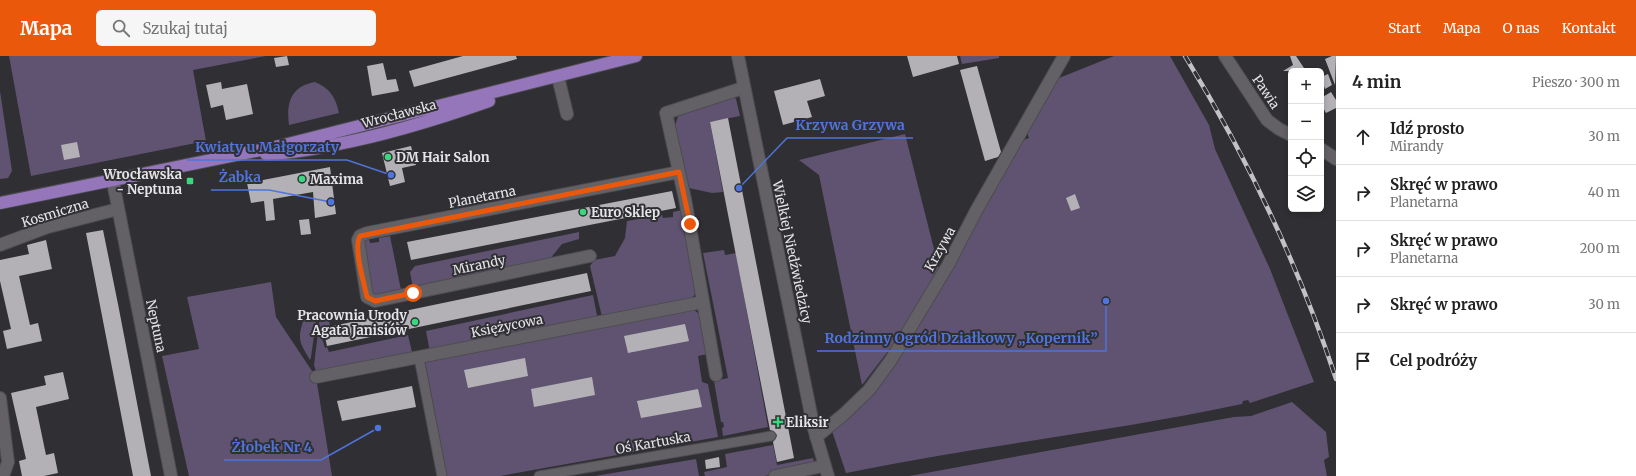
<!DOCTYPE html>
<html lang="pl">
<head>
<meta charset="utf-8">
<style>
	:root { --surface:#fff; --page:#f6f6f6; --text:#222; --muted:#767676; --line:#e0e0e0; --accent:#ea580c }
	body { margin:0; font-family:Merriweather,serif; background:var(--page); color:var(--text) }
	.controls { position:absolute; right:12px; top:12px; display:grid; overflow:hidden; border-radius:6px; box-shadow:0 2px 6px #0003 }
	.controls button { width:36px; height:36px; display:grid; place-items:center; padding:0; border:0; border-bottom:1px solid var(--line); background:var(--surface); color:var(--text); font:20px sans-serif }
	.stop { position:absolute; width:12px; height:12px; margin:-9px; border:3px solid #ea580c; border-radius:50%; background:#fff }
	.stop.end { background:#ea580c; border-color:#fff; box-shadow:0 1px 4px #0008 }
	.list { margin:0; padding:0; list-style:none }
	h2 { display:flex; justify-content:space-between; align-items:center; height:52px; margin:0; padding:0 16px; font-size:17px }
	h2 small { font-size:13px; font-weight:400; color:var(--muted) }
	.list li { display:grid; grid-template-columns:26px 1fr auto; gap:12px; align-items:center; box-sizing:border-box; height:56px; padding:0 16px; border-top:1px solid var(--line) }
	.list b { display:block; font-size:15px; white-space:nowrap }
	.list p { margin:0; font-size:13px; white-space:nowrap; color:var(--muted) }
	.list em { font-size:13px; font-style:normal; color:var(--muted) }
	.icon { flex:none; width:22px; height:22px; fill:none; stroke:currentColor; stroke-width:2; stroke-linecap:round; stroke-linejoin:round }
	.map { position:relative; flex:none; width:1336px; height:420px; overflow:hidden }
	header { display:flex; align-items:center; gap:24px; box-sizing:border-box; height:56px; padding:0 20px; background:var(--accent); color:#fff }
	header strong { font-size:19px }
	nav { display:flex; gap:22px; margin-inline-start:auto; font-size:14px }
	.search { width:280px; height:36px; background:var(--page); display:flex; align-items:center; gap:10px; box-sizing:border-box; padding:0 14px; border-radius:6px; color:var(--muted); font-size:15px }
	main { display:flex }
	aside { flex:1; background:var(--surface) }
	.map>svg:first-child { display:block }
	.green { fill:#5f5371 }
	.building { fill:#b3b1b6 }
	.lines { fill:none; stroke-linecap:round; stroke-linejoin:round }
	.pedestrian-casing { stroke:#4d4c50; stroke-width:11 }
	.minor-casing { stroke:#4d4c50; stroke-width:14 }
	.tertiary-casing { stroke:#4d4c50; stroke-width:14 }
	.primary-casing { stroke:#4d4c50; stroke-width:14 }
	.pedestrian { stroke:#636166; stroke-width:9 }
	.minor { stroke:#636166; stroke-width:12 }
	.tertiary { stroke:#636166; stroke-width:12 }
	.primary { stroke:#9576bb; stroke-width:12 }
	.rail-casing { stroke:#c3c2c5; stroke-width:4.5 }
	.rail { stroke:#302f33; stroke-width:3; stroke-dasharray:9; stroke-linecap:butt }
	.route { stroke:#ea580c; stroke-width:5 }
	.poi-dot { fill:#3bd77e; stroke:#302f33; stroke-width:1.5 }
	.labels { text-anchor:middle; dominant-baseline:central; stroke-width:4; stroke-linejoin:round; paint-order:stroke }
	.street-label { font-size:13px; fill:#e5e4e7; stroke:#302f33 }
	.poi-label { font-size:13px; font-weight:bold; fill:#e5e4e7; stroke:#302f33; text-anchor:start }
	.leader { fill:none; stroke:#4f74dc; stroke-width:1.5 }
	.callout-dot { fill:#4f74dc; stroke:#302f33; stroke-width:1.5 }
	.callout-label { font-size:14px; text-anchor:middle; font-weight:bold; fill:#4f74dc; stroke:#302f33; stroke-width:4; stroke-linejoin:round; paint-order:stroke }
</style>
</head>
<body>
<header>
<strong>Mapa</strong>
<div class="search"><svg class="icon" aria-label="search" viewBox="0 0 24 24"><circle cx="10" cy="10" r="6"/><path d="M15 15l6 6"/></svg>Szukaj tutaj</div>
<nav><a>Start</a><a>Mapa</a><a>O nas</a><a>Kontakt</a></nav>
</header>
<main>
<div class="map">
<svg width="1336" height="420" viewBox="0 0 1336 420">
	<rect width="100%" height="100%" fill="#302f33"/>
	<!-- green -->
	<path class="green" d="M9 0H266L193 14 206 85 31 120Z
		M960 0H999V2L962 8Z
		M1114 0H1170L1209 69 1215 93 1270 213 1314 326 1250 347 1248 344 1243 345 1242 348C1111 376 977 390 846 417L832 375 877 328 1020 85 1029 82 1026 74 1054 24Z
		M315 26C330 32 336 42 339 57L289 69C286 47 291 30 315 26Z
		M0 35 12 115 8 122 0 123Z
		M734 41 736 43 740 60 710 66 723 136 712 137 689 132 675 70 679 57Z
		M905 78 939 213 905 273 862 329 819 119 799 104Z
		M682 154 696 233 694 240 691 242 602 261 590 210 594 204 615 200 625 182 627 165 662 159 663 162 673 161V156Z
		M579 176V183L562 188 549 204 413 232 410 216 415 210Z
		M390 180 401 234 376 239 370 234 362 186 369 183 370 187 379 186V182Z
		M724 194 725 199 736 197 768 371 723 380 722 372 724 371 723 366H721L714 325 728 322 703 197Z
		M271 226 276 261 316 321 332 420H189L162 300 199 293 187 241Z
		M593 239 598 264 430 296 426 275Z
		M694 254 702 260 708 298 698 300 702 326 708 328 718 381 500 420H447L425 306Z
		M328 258 330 270 323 272 325 281 322 282 325 292 327 291 329 296 408 279 412 296 321 317 316 315 314 309 320 260Z
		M317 259 311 301 310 304C299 285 297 284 304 262Z
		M1292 346 1326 376 1329 401 1324 404 1327 420H909L1234 361 1251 360Z
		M773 389 777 409 813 402 815 410 765 420H705L704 416 727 411 725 398Z
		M696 403 699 420H595Z"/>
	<!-- building -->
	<path class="building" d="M287 0 289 9 276 11 274 2Z
		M463 0H516L517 3 414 31 409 15Z
		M907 0H957L959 8 913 21Z
		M1290 0H1296L1306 15H1283L1293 9Z
		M1332 0H1336L1335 29 1325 3Z
		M383 7 387 24 396 23 399 35 372 40 367 10Z
		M977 10 1001 96 998 101 985 105 960 14Z
		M1328 18 1332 29 1325 33 1321 21Z
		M820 23 825 40 807 45 812 61 783 69 774 35Z
		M221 26 222 33 247 28 253 58 226 64 223 49 211 52 206 29Z
		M1331 36 1336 44V52L1326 57 1321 48V42Z
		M728 62 794 402 777 406 773 386 776 382 777 379 773 375 770 374 710 66Z
		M77 86 80 101 64 104 61 89Z
		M411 90 416 109 402 112 405 126 390 130 382 97Z
		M330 111 336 158 315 162 313 136 273 143 275 164 266 165 264 145 251 147 247 127Z
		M672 135 676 152 411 204 407 186Z
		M1075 138 1080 152 1071 155 1066 142Z
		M309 163 311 178 301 179 299 164Z
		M103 174 118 248 151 420H133L86 177Z
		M46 184 52 213 19 220 30 269 38 267 42 285 7 293 3 275 11 273 0 225V204L29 198 27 189Z
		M587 217 591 235 327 290 323 272Z
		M685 268 689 285 628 297 624 280Z
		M525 302 528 320 468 332 464 314Z
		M63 316 69 343 36 351 46 399 54 397 58 417 44 420H22L19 405 26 403 11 337 46 329 44 320Z
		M592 321 595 339 534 351 531 333Z
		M412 330 416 351 342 365 337 345Z
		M698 333 702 351 641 362 637 345Z
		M719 401 720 411 706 413 705 404Z"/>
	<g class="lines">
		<!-- pedestrian casing -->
		<g class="pedestrian-casing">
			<path id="pedestrian" d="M419 302 442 420
				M539 420 771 380"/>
		</g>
		<!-- minor casing -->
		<g class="minor-casing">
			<path id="minor" d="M1225 0 1267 64 1279 73 1291 79
				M558 21 567 58
				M1321 93 1336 103
				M113 126 171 420
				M0 189 48 171 118 153
				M590 200 375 245 367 241 358 184 360 180 367 177 679 116
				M716 319 685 143 666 57 743 32
				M316 321 703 246
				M0 342 8 406 3 420
				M816 381 843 359 869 334 891 304 948 209 976 155 1064 0
				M775 420 823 410"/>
		</g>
		<!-- tertiary casing -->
		<g class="tertiary-casing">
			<path id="tertiary" d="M738 0 814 373 828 420"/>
		</g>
		<!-- primary casing -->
		<g class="primary-casing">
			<path id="primary" d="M266 98C289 98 310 94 333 89 386 79 438 63 489 45
				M0 147 280 90 636 0"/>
		</g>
		<!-- pedestrian -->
		<use href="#pedestrian" class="pedestrian"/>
		<!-- minor -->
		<use href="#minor" class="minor"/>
		<!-- tertiary -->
		<use href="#tertiary" class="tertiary"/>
		<!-- primary -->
		<use href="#primary" class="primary"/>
		<!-- rail casing -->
		<g class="rail-casing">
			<path id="rail" d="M1185 0C1247 101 1299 210 1336 323"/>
		</g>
		<!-- rail -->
		<use href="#rail" class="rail"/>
	</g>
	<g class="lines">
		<!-- route -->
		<path class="route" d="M413 237 375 245 367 241C364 227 353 191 360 180L679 116 690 168"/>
	</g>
	<!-- markers -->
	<g class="poi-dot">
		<circle cx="388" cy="101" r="4"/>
		<circle cx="302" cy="123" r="4"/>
		<rect x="186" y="121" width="8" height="8" rx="2"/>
		<circle cx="583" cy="156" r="4"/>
		<circle cx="415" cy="266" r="4"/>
		<path d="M776 360h4v4h4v4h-4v4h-4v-4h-4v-4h4z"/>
	</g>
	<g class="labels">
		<!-- street labels -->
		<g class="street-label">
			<text transform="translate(1266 36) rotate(56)">Pawia</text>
			<text transform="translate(399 58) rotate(-15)">Wrocławska</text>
			<text transform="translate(482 141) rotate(-11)">Planetarna</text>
			<text transform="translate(55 157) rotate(-17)">Kosmiczna</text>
			<text transform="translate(940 193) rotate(-61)">Krzywa</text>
			<text transform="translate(792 196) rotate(78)">Wielkiej Niedźwiedzicy</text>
			<text transform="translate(479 209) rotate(-12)">Mirandy</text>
			<text transform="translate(156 270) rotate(78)">Neptuna</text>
			<text transform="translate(507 270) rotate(-11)">Księżycowa</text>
			<text transform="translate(653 387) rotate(-10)">Oś Kartuska</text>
		</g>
		<!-- poi labels -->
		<g class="poi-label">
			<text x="396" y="101">DM Hair Salon</text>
			<text x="182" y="118" text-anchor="end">Wrocławska<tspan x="182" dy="15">- Neptuna</tspan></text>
			<text x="310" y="123">Maxima</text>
			<text x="591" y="156">Euro Sklep</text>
			<text x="407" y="259" text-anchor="end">Pracownia Urody<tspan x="407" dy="15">Agata Janisiów</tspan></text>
			<text x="786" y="366">Eliksir</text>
		</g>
	</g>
	<!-- callouts -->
	<path class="leader" d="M739 132L787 82H913M391 119L347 104H187M331 146L269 134H211M1106 245L1106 295H817M378 372L321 404H224"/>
	<g class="callout-dot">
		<circle cx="739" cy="132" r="4"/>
		<circle cx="391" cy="119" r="4"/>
		<circle cx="331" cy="146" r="4"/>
		<circle cx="1106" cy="245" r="4"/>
		<circle cx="378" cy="372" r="4"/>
	</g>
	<g class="callout-label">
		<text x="850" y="74">Krzywa Grzywa</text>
		<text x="267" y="96">Kwiaty u Małgorzaty</text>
		<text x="240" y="126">Żabka</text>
		<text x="961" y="287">Rodzinny Ogród Działkowy „Kopernik”</text>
		<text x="272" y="396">Żłobek Nr 4</text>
	</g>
</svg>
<div class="controls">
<button>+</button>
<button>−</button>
<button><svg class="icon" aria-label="locate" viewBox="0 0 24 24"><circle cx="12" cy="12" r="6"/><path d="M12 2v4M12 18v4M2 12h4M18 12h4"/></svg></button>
<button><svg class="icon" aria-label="layers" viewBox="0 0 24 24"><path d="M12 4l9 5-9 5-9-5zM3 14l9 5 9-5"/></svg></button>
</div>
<div class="stop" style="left:413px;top:237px"></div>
<div class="stop end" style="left:690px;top:168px"></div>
</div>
<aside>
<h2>4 min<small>Pieszo · 300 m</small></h2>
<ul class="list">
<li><svg class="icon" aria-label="ahead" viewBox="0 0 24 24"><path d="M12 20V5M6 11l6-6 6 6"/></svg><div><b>Idź prosto</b><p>Mirandy</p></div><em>30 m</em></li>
<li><svg class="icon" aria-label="right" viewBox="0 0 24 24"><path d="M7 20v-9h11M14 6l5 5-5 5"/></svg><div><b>Skręć w prawo</b><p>Planetarna</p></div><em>40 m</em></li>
<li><svg class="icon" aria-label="right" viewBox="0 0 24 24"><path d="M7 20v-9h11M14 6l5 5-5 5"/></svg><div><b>Skręć w prawo</b><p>Planetarna</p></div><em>200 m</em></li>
<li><svg class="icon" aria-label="right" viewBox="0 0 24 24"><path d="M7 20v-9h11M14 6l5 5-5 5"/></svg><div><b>Skręć w prawo</b></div><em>30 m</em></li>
<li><svg class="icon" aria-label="arrive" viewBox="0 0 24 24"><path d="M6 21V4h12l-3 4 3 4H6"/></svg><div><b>Cel podróży</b></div></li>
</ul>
</aside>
</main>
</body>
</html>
